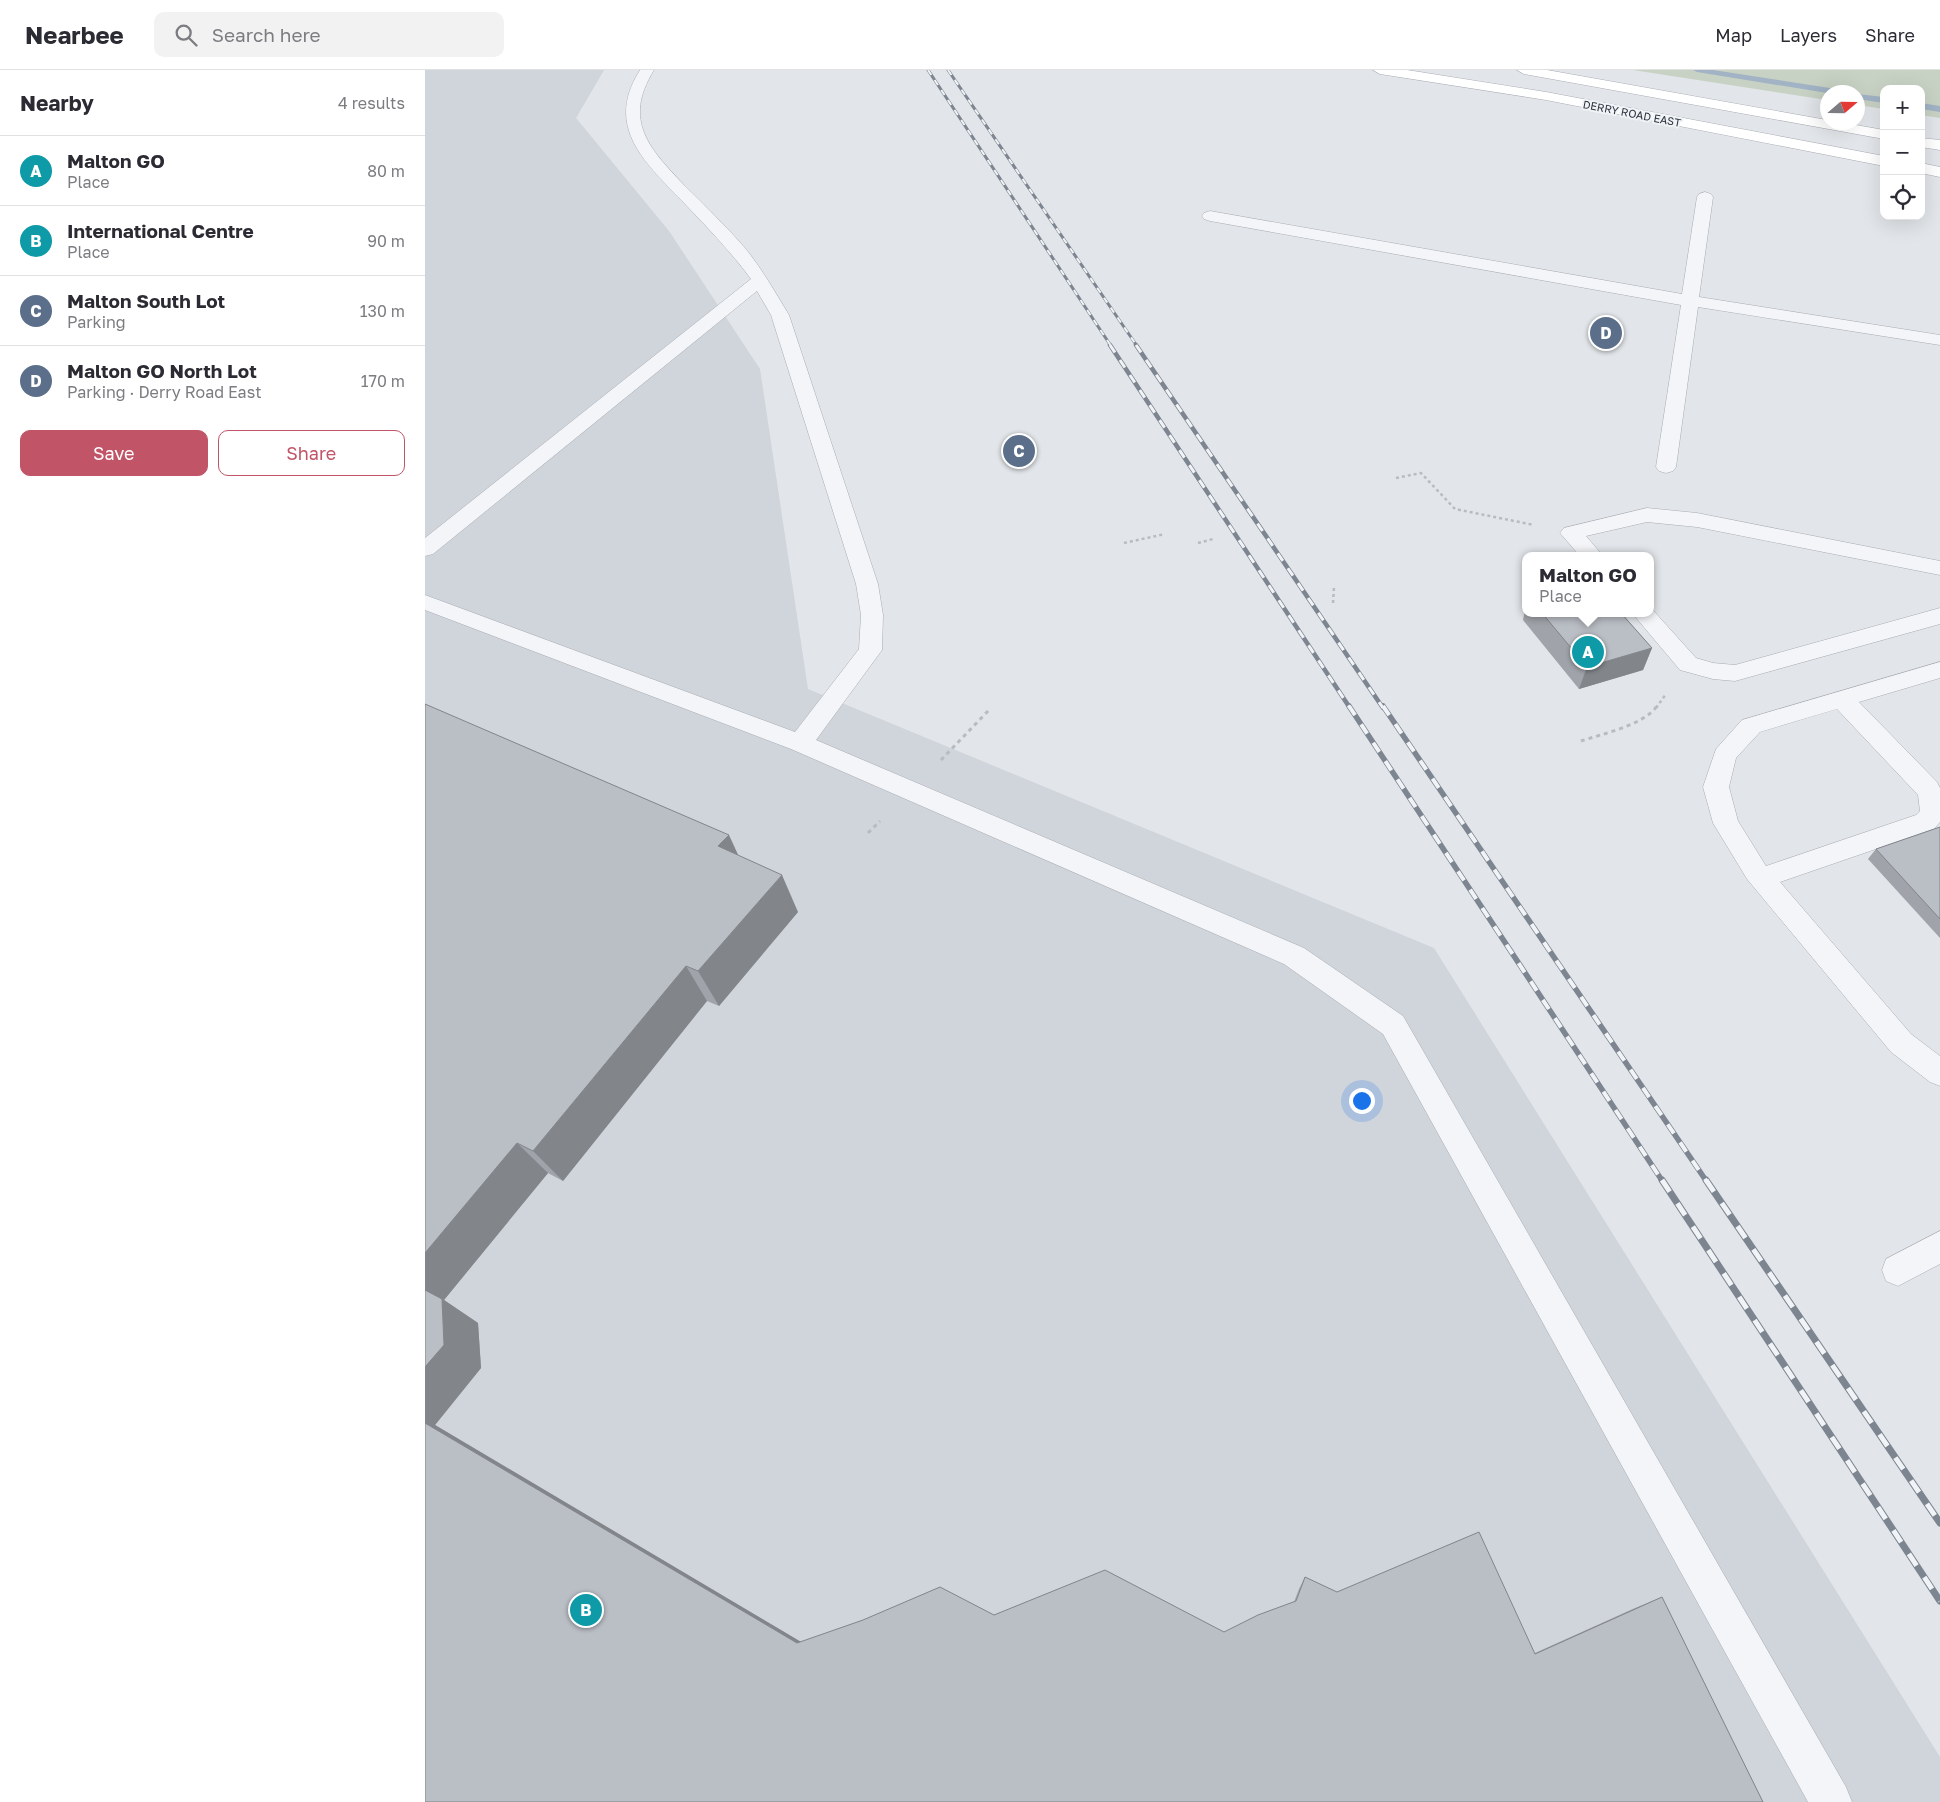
<!DOCTYPE html>
<html lang="en">
<head>
<meta charset="utf-8">
<style>
	:root { --surface:#fff; --page:#f2f2f3; --text:#2b2b33; --muted:#7c7c81; --line:#e1e1e2; --accent:#c15466 }
	body { margin:0; font-family:"Golos Text",sans-serif; background:var(--page); color:var(--text) }
	.controls { position:absolute; right:15px; top:15px; display:grid; overflow:hidden; border-radius:10px; box-shadow:0 5px 20px #0002 }
	.controls button { width:45px; height:45px; display:grid; place-items:center; padding:0; border:0; border-bottom:1px solid var(--line); background:var(--surface); color:var(--text); font:25px sans-serif }
	.compass { position:absolute; left:1395px; top:15px; width:45px; height:45px; border-radius:50%; background:var(--surface); box-shadow:0 5px 20px #0002; rotate:70deg }
	.you { position:absolute; left:936px; top:1030px; width:18px; height:18px; margin:-12px; border:4px solid #fff; border-radius:50%; background:#1a73e8; box-shadow:0 0 0 8px #1a73e833 }
	.badge { display:grid; place-items:center; width:32px; height:32px; border-radius:50%; background:var(--accent); color:#fff; font-size:16px; font-weight:700 }
	.pin { position:absolute; translate:-50% -50%; border:2px solid #fff; box-shadow:0 1px 5px #0006 }
	.popup { position:absolute; left:1097px; top:482px; width:132px; height:65px; box-sizing:border-box; display:grid; place-content:center; border-radius:10px; background:var(--surface); filter:drop-shadow(0 1px 4px #0005); font-size:16px; white-space:nowrap; color:var(--muted) }
	.popup b { font-size:19px; color:var(--text) }
	.popup::after { content:''; position:absolute; left:50%; top:100%; margin-left:-10px; border:10px solid transparent; border-top-color:var(--surface) }
	.list { margin:0; padding:0; list-style:none }
	h2 { display:flex; justify-content:space-between; align-items:center; height:65px; margin:0; padding:0 20px; font-size:21px }
	h2 small { font-size:16px; font-weight:400; color:var(--muted) }
	.list li { display:grid; grid-template-columns:32px 1fr auto; gap:15px; align-items:center; box-sizing:border-box; height:70px; padding:0 20px; border-top:1px solid var(--line) }
	.list b { display:block; font-size:19px; white-space:nowrap }
	.list p { margin:0; font-size:16px; white-space:nowrap; color:var(--muted) }
	.list em { font-size:16px; font-style:normal; color:var(--muted) }
	.actions { display:flex; gap:10px; padding:15px 20px }
	.actions a { flex:1; padding:11px 0; border:1px solid var(--accent); border-radius:10px; text-align:center; font-size:18px; color:var(--accent) }
	.actions .main { background:var(--accent); color:#fff }
	.icon { flex:none; width:28px; height:28px; fill:none; stroke:currentColor; stroke-width:2; stroke-linecap:round; stroke-linejoin:round }
	.map { position:relative; flex:none; width:1515px; height:1732px; overflow:hidden }
	header { display:flex; align-items:center; gap:30px; box-sizing:border-box; height:70px; padding:0 25px; background:var(--surface); border-bottom:1px solid var(--line) }
	header strong { font-size:24px }
	nav { display:flex; gap:28px; margin-inline-start:auto; font-size:18px }
	.search { width:350px; height:45px; background:var(--page); display:flex; align-items:center; gap:12px; box-sizing:border-box; padding:0 18px; border-radius:10px; color:var(--muted); font-size:19px }
	main { display:flex }
	aside { flex:1; background:var(--surface) }
	.map>svg:first-child { display:block }
	.built { fill:#d0d4db }
	.green { fill:#c8d2c4 }
	.lines { fill:none; stroke-linecap:round; stroke-linejoin:round }
	.stream { fill:#a1b3c5; fill-rule:evenodd }
	.service-casing { stroke:#a8acb3; stroke-width:1 }
	.secondary-casing { stroke:#a8acb3; stroke-width:1 }
	.path-far1 { stroke:#b8bbc0; stroke-width:2.5; stroke-dasharray:3 3; stroke-linecap:butt }
	.path { stroke:#b8bbc0; stroke-width:3; stroke-dasharray:4 4; stroke-linecap:butt }
	.service { fill:#f4f5f8; fill-rule:evenodd }
	.secondary { fill:#fff; fill-rule:evenodd }
	.rail-far3-casing { stroke:#7d8591; stroke-width:3 }
	.rail-far2-casing { stroke:#7d8591; stroke-width:4.5 }
	.rail-far1-casing { stroke:#7d8591; stroke-width:5.5 }
	.rail-casing { stroke:#7d8591; stroke-width:7 }
	.rail-far3 { stroke:#f1f4f6; stroke-width:2; stroke-dasharray:6; stroke-linecap:butt }
	.rail-far2 { stroke:#f1f4f6; stroke-width:3; stroke-dasharray:9; stroke-linecap:butt }
	.rail-far1 { stroke:#f1f4f6; stroke-width:4; stroke-dasharray:11; stroke-linecap:butt }
	.rail { stroke:#f1f4f6; stroke-width:5; stroke-dasharray:14; stroke-linecap:butt }
	.wall { fill:#a0a3a9 }
	.shaded-wall { fill:#82858a }
	.building { fill:#babec5; stroke:#82858a }
	.labels { text-anchor:middle; dominant-baseline:central; stroke-width:4; stroke-linejoin:round; paint-order:stroke }
	.far-street-label { font-size:11px; fill:#2c333f; stroke:#f1f4f6 }
</style>
</head>
<body>
<header>
<strong>Nearbee</strong>
<div class="search"><svg class="icon" aria-label="search" viewBox="0 0 24 24"><circle cx="10" cy="10" r="6"/><path d="M15 15l6 6"/></svg>Search here</div>
<nav><a>Map</a><a>Layers</a><a>Share</a></nav>
</header>
<main>
<aside>
<h2>Nearby<small>4 results</small></h2>
<ul class="list">
<li><span class="badge" style="background:#0f9aa8">A</span><div><b>Malton GO</b><p>Place</p></div><em>80 m</em></li>
<li><span class="badge" style="background:#0f9aa8">B</span><div><b>International Centre</b><p>Place</p></div><em>90 m</em></li>
<li><span class="badge" style="background:#5c6f8a">C</span><div><b>Malton South Lot</b><p>Parking</p></div><em>130 m</em></li>
<li><span class="badge" style="background:#5c6f8a">D</span><div><b>Malton GO North Lot</b><p>Parking · Derry Road East</p></div><em>170 m</em></li>
</ul>
<div class="actions"><a class="main">Save</a><a>Share</a></div>
</aside>
<div class="map">
<svg width="1515" height="1732" viewBox="0 0 1515 1732">
	<rect width="100%" height="100%" fill="#e2e5e9"/>
	<!-- built -->
	<path class="built" d="M0 0H179L151 48 244 161 335 299 383 619 1009 878 1515 1687V1732H0Z"/>
	<!-- green -->
	<path class="green" d="M1208 0H1515V48L1496 45V19H1459V39L1433 35 1432 22H1402V30Z"/>
	<g class="lines">
		<!-- stream -->
		<path class="stream" d="M1268 0H1288L1411 19 1415 22 1402 23 1272 2Z
			M1432 24 1459 27V33L1432 29Z
			M1496 33 1515 36V42L1496 39Z"/>
		<!-- service casing -->
		<g class="service-casing">
			<path id="service" d="M215 0H229C197 51 225 79 259 115 280 136 301 156 320 178 337 199 350 222 364 245L453 514 458 545 457 580 391 670 879 878 978 946 1421 1717 1427 1732H1383L958 964 859 894 366 679 0 540V525L370 662 434 579 436 545 431 514 346 245 332 221 8 484 0 486V468L326 209C306 182 283 158 260 134 222 94 178 58 215 0Z
				M1280 122 1286 124 1288 127 1274 227 1515 265V275L1273 237 1251 397 1248 401 1241 403 1234 401 1231 397 1256 235 785 151 779 149 777 146 779 143 785 141 1257 224 1272 127 1274 124Z
				M1222 438 1272 443 1515 491V505L1272 457 1222 452 1161 466 1178 486H1155L1135 463 1139 458Z
				M1226 538 1271 588 1288 593 1310 595 1515 538V554L1310 611 1288 609 1255 600 1207 543H1226Z
				M1515 592V608L1434 632 1512 712 1515 718V752L1509 759 1355 812 1486 964 1515 986V1016L1505 1012 1466 982 1322 809 1288 753 1278 717 1291 679 1317 650ZM1412 639 1493 725 1495 741 1491 745 1341 796 1313 751 1304 717 1311 688 1335 662Z
				M1515 1161V1194L1473 1216 1461 1211 1457 1200 1461 1189Z"/>
		</g>
		<!-- secondary casing -->
		<g class="secondary-casing">
			<path id="secondary" d="M948 0H982L1121 22 1459 86V96L1121 30 955 4Z
				M1092 0H1122L1402 50V52H1414L1459 60V69L1099 4Z
				M1496 68 1515 70V80L1496 77Z
				M1496 93 1515 97V107L1496 103Z"/>
		</g>
		<!-- path-far1 -->
		<path class="path-far1" d="M971 408 996 403 1030 439 1109 455
			M699 473 740 464
			M773 473 788 469
			M908 533 909 517
			M1231 638 1241 624"/>
		<!-- path -->
		<path class="path" d="M1156 671C1177 664 1219 655 1232 636
			M516 690 564 640
			M443 763 455 751"/>
		<!-- service -->
		<use href="#service" class="service"/>
		<!-- secondary -->
		<use href="#secondary" class="secondary"/>
		<!-- rail-far3 casing -->
		<g class="rail-far3-casing">
			<path id="rail-far3" d="M503 0 686 276
				M523 0 712 276"/>
		</g>
		<!-- rail-far2 casing -->
		<g class="rail-far2-casing">
			<path id="rail-far2" d="M685 275 925 638
				M711 275 958 638"/>
		</g>
		<!-- rail-far1 casing -->
		<g class="rail-far1-casing">
			<path id="rail-far1" d="M924 636 1238 1112
				M958 636 1282 1112"/>
		</g>
		<!-- rail casing -->
		<g class="rail-casing">
			<path id="rail" d="M1237 1110 1515 1531
				M1281 1110 1515 1453"/>
		</g>
		<!-- rail-far3 -->
		<use href="#rail-far3" class="rail-far3"/>
		<!-- rail-far2 -->
		<use href="#rail-far2" class="rail-far2"/>
		<!-- rail-far1 -->
		<use href="#rail-far1" class="rail-far1"/>
		<!-- rail -->
		<use href="#rail" class="rail"/>
	</g>
	<!-- wall -->
	<path class="wall" d="M1100 540V543H1196L1227 578 1218 600 1154 619 1098 550Z
		M0 634 313 785 373 842 294 936 282 931 138 1111 123 1103 19 1230 53 1253 56 1298 10 1355 376 1572 569 1545 799 1562 869 1532 874 1519 880 1507 912 1522 1110 1583 1210 1538 1237 1527 1338 1732H0Z
		M1515 757V868L1443 789 1451 779Z"/>
	<!-- shaded-wall -->
	<path class="shaded-wall" d="M1227 578 1218 600 1154 619 1162 597Z
		M304 765 321 802 293 776Z
		M357 805 373 842 294 936 273 901Z
		M261 896 282 931 138 1111 108 1081Z
		M92 1073 123 1103 19 1230 53 1253 56 1298 10 1355 393 1582 372 1573 0 1353V1183Z"/>
	<!-- building -->
	<path class="building" d="M1117 543H1196L1227 578 1162 597Z
		M0 634 304 765 293 776 357 805 273 901 261 896 108 1081 92 1073 0 1183Z
		M1515 757V849L1451 779Z
		M0 1220 17 1229 19 1275 0 1297Z
		M0 1353 372 1573 438 1550 515 1517 569 1545 680 1500 799 1562 833 1545 871 1531 880 1507 912 1522 1054 1462 1110 1584 1237 1527 1338 1732H0Z"/>
	<g class="labels">
		<!-- far-street labels -->
		<g class="far-street-label">
			<text transform="translate(1207 43) rotate(11)">DERRY ROAD EAST</text>
		</g>
	</g>
</svg>
<div class="controls">
<button>+</button>
<button>−</button>
<button><svg class="icon" aria-label="locate" viewBox="0 0 24 24"><circle cx="12" cy="12" r="6"/><path d="M12 2v4M12 18v4M2 12h4M18 12h4"/></svg></button>
</div>
<svg class="compass" viewBox="-18 -18 36 36"><path d="M0-13l5 13h-10z" fill="#e53935"/><path d="M0 13l5-13h-10z" fill="#7c7c81"/></svg>
<div class="you"></div>
<div class="pin badge" style="left:1163px;top:582px;background:#0f9aa8">A</div>
<div class="popup"><b>Malton GO</b>Place</div>
<div class="pin badge" style="left:161px;top:1540px;background:#0f9aa8">B</div>
<div class="pin badge" style="left:594px;top:381px;background:#5c6f8a">C</div>
<div class="pin badge" style="left:1181px;top:263px;background:#5c6f8a">D</div>
</div>
</main>
</body>
</html>
